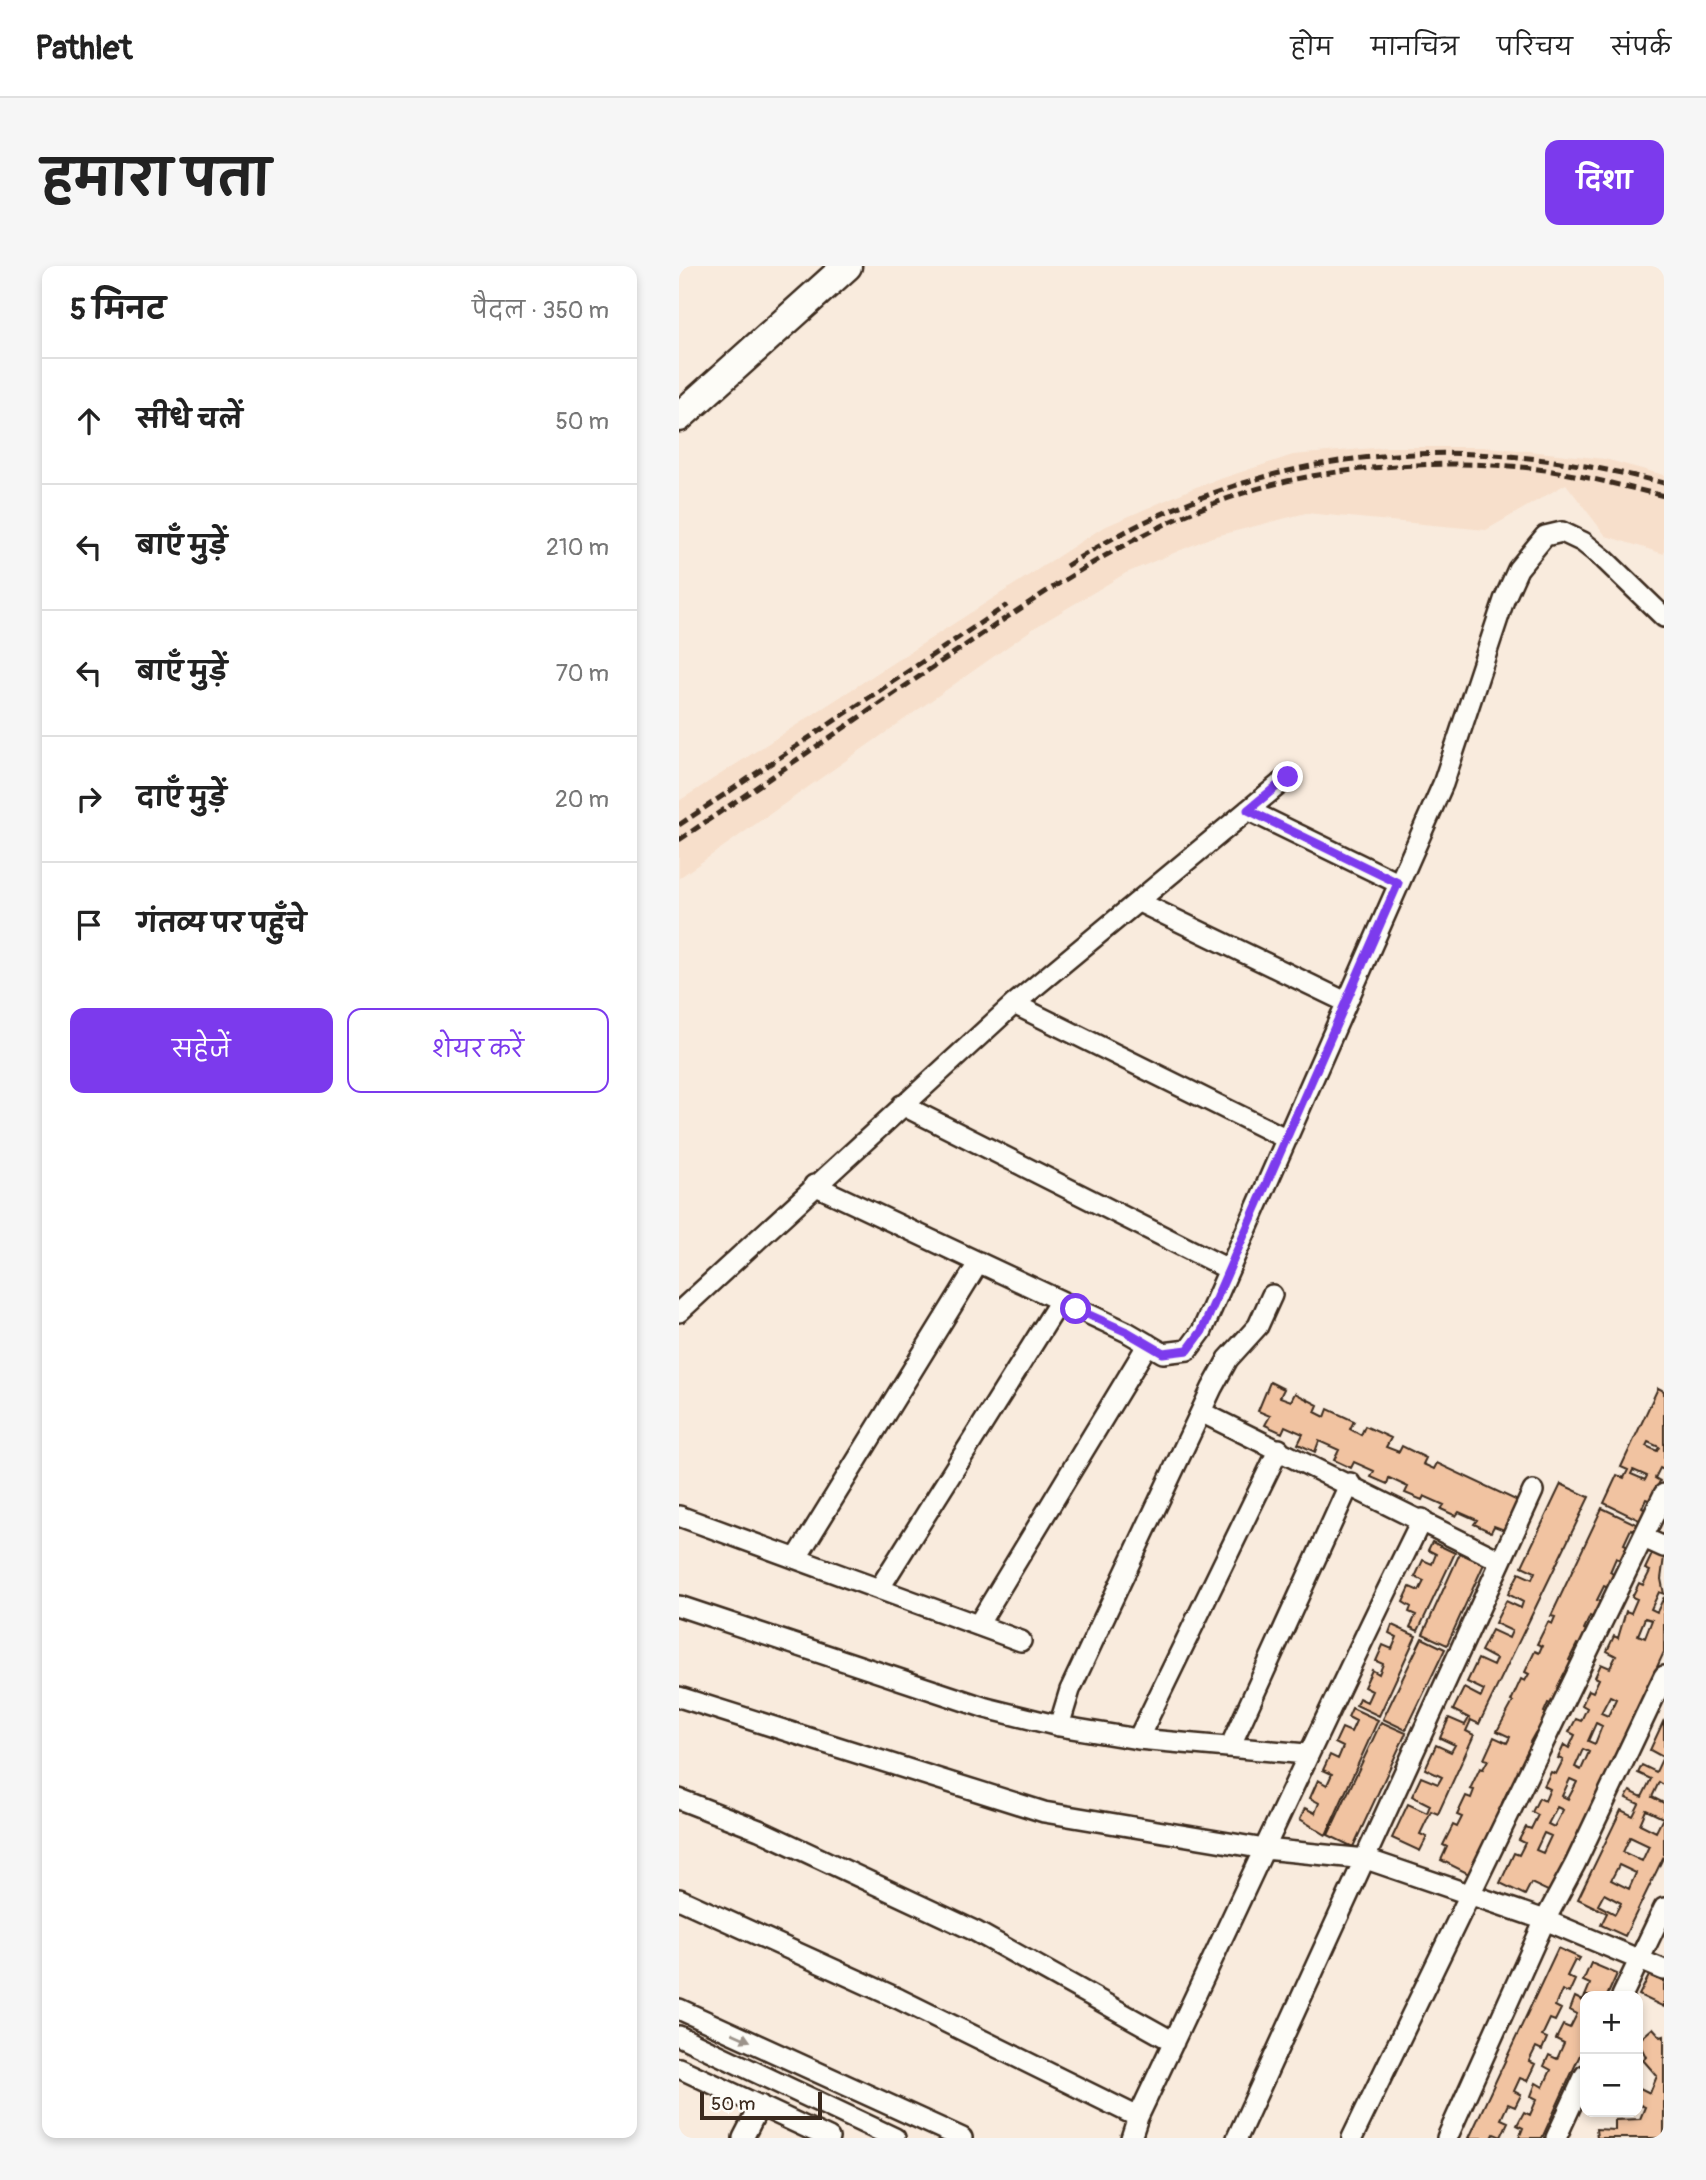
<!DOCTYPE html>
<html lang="hi">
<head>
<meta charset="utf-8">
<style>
	:root { --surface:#fff; --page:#f6f6f6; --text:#222; --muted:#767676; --line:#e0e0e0; --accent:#7c3aed }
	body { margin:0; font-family:Pangolin,"Playpen Sans Deva",sans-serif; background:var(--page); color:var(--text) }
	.controls { position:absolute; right:21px; bottom:21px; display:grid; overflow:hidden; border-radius:14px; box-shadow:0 4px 10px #0003 }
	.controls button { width:63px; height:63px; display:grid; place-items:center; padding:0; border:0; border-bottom:2px solid var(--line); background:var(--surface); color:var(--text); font:35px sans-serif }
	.scale { position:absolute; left:21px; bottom:18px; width:122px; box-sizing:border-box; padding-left:7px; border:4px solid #3b2a1e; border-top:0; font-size:19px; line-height:24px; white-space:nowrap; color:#3b2a1e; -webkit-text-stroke:5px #fdfcf7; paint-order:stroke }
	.stop { position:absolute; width:21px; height:21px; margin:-16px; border:5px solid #7c3aed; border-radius:50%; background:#fff }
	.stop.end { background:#7c3aed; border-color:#fff; box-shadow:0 2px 7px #0008 }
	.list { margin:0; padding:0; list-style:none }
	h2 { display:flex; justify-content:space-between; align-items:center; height:91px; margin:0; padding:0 28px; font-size:30px }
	h2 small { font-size:23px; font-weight:400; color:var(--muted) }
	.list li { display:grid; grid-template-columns:46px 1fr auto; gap:21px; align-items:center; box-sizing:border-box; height:126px; padding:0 28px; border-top:2px solid var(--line) }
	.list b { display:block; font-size:26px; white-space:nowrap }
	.list em { font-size:23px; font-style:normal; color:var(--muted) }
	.actions { display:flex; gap:14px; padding:21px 28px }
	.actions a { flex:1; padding:16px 0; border:2px solid var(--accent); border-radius:14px; text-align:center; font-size:24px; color:var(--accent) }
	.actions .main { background:var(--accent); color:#fff }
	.icon { flex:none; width:38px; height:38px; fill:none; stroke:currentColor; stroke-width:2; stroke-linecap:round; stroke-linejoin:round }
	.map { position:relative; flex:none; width:985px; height:1872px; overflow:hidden; border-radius:14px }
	header { display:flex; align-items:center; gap:42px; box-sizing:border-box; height:98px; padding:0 35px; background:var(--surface); border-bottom:2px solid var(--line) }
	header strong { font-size:33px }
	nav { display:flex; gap:38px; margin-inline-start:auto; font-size:24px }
	.intro { display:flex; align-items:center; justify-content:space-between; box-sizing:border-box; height:168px; padding:0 42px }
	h1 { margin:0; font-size:49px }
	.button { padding:18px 32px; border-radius:14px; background:var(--accent); color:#fff; font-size:24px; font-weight:700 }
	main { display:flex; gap:42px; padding:0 42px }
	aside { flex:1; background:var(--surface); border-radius:14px; box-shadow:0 4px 10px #0003 }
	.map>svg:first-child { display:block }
	.built { fill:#f7dfcb }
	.building { fill:#f1c3a1; stroke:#3b2a1e; stroke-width:2; fill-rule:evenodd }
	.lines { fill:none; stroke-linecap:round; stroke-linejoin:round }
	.street-casing { stroke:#3b2a1e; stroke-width:24 }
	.secondary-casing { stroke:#3b2a1e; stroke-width:33 }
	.street { stroke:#fdfcf7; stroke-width:19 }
	.secondary { stroke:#fdfcf7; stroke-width:28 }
	.rail { stroke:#3b2a1e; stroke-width:5; stroke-dasharray:10 5; stroke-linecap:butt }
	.oneway { fill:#9c938a }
	.route { stroke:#7c3aed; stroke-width:9 }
</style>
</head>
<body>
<header>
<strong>Pathlet</strong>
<nav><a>होम</a><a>मानचित्र</a><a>परिचय</a><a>संपर्क</a></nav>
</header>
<div class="intro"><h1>हमारा पता</h1><a class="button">दिशा</a></div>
<main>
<aside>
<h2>5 मिनट<small>पैदल · 350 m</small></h2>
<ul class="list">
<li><svg class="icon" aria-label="ahead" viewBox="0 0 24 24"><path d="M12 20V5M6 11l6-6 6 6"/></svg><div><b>सीधे चलें</b></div><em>50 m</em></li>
<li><svg class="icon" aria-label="left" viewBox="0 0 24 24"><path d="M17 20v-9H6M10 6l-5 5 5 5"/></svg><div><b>बाएँ मुड़ें</b></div><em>210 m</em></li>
<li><svg class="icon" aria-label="left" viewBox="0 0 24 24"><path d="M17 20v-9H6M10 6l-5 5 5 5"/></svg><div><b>बाएँ मुड़ें</b></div><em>70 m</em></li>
<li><svg class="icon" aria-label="right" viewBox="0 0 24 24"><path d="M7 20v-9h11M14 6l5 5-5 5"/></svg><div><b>दाएँ मुड़ें</b></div><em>20 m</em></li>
<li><svg class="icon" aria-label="arrive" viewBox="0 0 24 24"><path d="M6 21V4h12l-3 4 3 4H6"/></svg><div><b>गंतव्य पर पहुँचे</b></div></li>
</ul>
<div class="actions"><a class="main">सहेजें</a><a>शेयर करें</a></div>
</aside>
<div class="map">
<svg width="985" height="1872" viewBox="0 0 985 1872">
	<rect width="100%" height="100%" fill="#f9ebdd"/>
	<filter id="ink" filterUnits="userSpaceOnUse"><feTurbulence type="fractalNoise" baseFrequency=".0143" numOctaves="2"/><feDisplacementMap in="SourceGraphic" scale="14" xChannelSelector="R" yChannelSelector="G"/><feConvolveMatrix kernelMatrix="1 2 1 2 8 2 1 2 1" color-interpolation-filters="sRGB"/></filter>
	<g filter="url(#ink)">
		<!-- built -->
		<path class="built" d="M707 181H809L926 193 985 209V288L927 270 887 218 807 264 627 247 533 271 447 307 355 362 0 612V535L423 262 517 221 614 189Z"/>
		<!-- building -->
		<path class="building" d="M591 1116 605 1123 601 1131 612 1135 616 1127 639 1139 636 1146 646 1151 649 1143 675 1155 671 1163 682 1169 686 1160 712 1172 707 1181 720 1186 723 1180 747 1192 744 1198 755 1203 758 1197 841 1236 828 1265 815 1260 812 1266 795 1258 798 1254 780 1246 777 1250 762 1243 765 1239 745 1230 743 1234 726 1227 729 1221 710 1212 708 1218 692 1211 695 1205 675 1196 672 1202 655 1194 660 1184 640 1175 636 1186 619 1178 624 1168 606 1160 603 1167 586 1159 591 1150 579 1145Z
			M979 1122 985 1125V1204L981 1202 976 1212 981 1215 972 1235 967 1233 963 1242 967 1244 962 1255 925 1237 938 1209 945 1212 949 1204 942 1201ZM969 1176 980 1181 978 1185 967 1180ZM954 1204 968 1210 966 1214 952 1208Z
			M882 1218 910 1231 800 1458 792 1454 787 1465 795 1469 759 1548 752 1545 741 1568 748 1571 741 1585 713 1572 729 1538 748 1547 751 1539 733 1530 742 1511 759 1518 763 1511 746 1503 757 1479 772 1486 776 1479 761 1472 770 1452 786 1459 790 1452 774 1444 785 1422 802 1431 805 1424 788 1416 799 1393 814 1400 817 1393 802 1385 813 1364 830 1372 833 1365 816 1357 827 1335 842 1342 844 1336 829 1328 840 1307 853 1313 856 1306 843 1300Z
			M923 1242 959 1259 957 1265 952 1263 945 1278 951 1281 944 1295 937 1292 931 1306 937 1310 931 1323 925 1320 918 1334 924 1337 917 1353 911 1350 905 1363 911 1366 904 1381 898 1378 890 1394 897 1397 890 1411 885 1408 878 1422 884 1425 876 1440 869 1437 865 1446 872 1450 863 1470 856 1467 851 1476 858 1479 850 1496 845 1494 837 1510 843 1512 836 1527 829 1524 823 1537 829 1540 822 1556 816 1553 809 1567 815 1570 809 1583 803 1580 796 1594 803 1597 796 1611 762 1594 768 1581 764 1579 774 1559 778 1561 783 1551 778 1549 787 1530 792 1532 795 1524 791 1523 801 1502 804 1503 809 1494 805 1493 815 1471 828 1477 831 1471 818 1465 834 1436 832 1435 842 1413 846 1415 850 1408 846 1406 856 1385 860 1387 863 1380 858 1378 869 1356 873 1358 876 1351 872 1350Z
			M753 1276 776 1287 739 1365 731 1361 737 1349 730 1346 732 1341 724 1336 731 1321 740 1325 745 1315 736 1311 744 1294 753 1298 757 1288 749 1284Z
			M974 1286 985 1291 982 1313 985 1328 980 1326 972 1343 978 1346 985 1331V1386L873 1627 852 1617 846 1629 821 1617 835 1587 840 1589 846 1577 840 1574 847 1561 852 1563 859 1549 853 1546 860 1532 866 1535 871 1523 865 1520 872 1506 877 1508 884 1494 879 1492 885 1479 890 1482 896 1469 890 1466 897 1453 902 1455 908 1442 903 1439 910 1424 914 1426 920 1413 916 1411 922 1398 931 1402 937 1390 928 1385 935 1370 939 1372 947 1345 952 1347 958 1333 953 1331 960 1317 964 1319 971 1305 966 1303ZM966 1352 973 1354 966 1372 959 1369ZM931 1430 937 1433 929 1450 922 1447ZM917 1457 923 1460 916 1478 909 1475ZM904 1483 910 1486 902 1504 896 1501ZM891 1513 898 1516 889 1533 883 1530ZM878 1541 884 1544 875 1561 869 1558ZM865 1567 872 1570 864 1587 857 1584Z
			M781 1287 805 1298 768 1379 744 1368Z
			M713 1359 737 1370 700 1450 677 1439 680 1432 688 1436 693 1425 685 1421 693 1404 700 1408 704 1398 697 1395 704 1379 713 1383 718 1371 710 1367Z
			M743 1372 766 1383 727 1464 704 1453Z
			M673 1442 699 1454 647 1569 621 1553 626 1542 636 1547 640 1537 631 1532 639 1514 648 1519 653 1508 644 1504 651 1489 659 1493 664 1481 656 1477 663 1462 672 1466 677 1455 669 1451Z
			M985 1454V1519L980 1516 973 1531 985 1537V1590L946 1670 922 1659 928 1647 899 1633 942 1544 954 1550 960 1538 947 1532 951 1525 963 1531 972 1513 959 1507 963 1499 977 1506 984 1491 971 1484ZM967 1544 984 1552 977 1566 961 1558ZM951 1571 970 1580 963 1595 944 1586ZM940 1599 957 1607 950 1623 932 1614ZM925 1628 942 1637 936 1648 919 1639Z
			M702 1456 727 1467 674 1581 649 1569Z
			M879 1682 901 1692 899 1695 896 1694 888 1710 896 1714 890 1727 883 1724 876 1740 882 1743 876 1755 871 1753 863 1770 868 1772 863 1784 857 1781 850 1795 856 1798 848 1815 841 1812 835 1825 842 1829 836 1841 829 1838 822 1853 829 1856 822 1871 815 1868 813 1872H790Z
			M912 1697 938 1708 928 1730H906V1778L863 1872H840L844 1862 838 1859 845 1846 851 1849 858 1833 852 1830 857 1817 864 1821 872 1804 865 1800 870 1789 878 1793 885 1777 877 1773 884 1759 891 1762 898 1748 891 1744 896 1731 904 1735 911 1718 904 1715Z
			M973 1704 985 1711V1741L960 1729Z
			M974 1762 982 1771 985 1770V1872H918L917 1863 936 1864V1854L961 1853 966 1841 959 1838V1821L971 1827 978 1810 964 1794 967 1791 959 1775Z"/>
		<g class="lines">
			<!-- street casing -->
			<g class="street-casing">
				<path id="street" d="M569 544 719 617
					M460 636 667 736
					M335 738 608 873
					M223 839 549 1003
					M135 919 448 1066 484 1087 509 1084 523 1065 764 518 825 334 839 303 866 270 883 266 904 276 925 293 985 351
					M0 1046 335 738 609 511
					M522 1146 820 1294
					M0 1250 342 1375
					M965 1272 985 1281
					M117 1293 300 996
					M200 1323 381 1035
					M0 1340 307 1442 380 1460 459 1473 627 1488
					M299 1359 469 1078
					M0 1431 365 1546 586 1583 687 1593 866 1654 985 1704
					M380 1460 391 1424 533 1122 549 1093 579 1060 593 1029
					M459 1473 600 1183
					M551 1481 671 1217
					M0 1533 80 1564 296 1665 495 1776
					M0 1633 220 1733 459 1851
					M943 1730 985 1642
					M0 1743 283 1872
					M0 1770 216 1872
					M0 1802 150 1872
					M64 1872 81 1839
					M452 1872 459 1851C554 1652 645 1451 743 1253
					M558 1872 854 1225
					M673 1872 985 1228
					M768 1872 866 1654 896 1598 985 1410
					M877 1872 906 1809"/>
			</g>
			<!-- secondary casing -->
			<g class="secondary-casing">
				<path id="secondary" d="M0 151 168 0"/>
			</g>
			<!-- street -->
			<use href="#street" class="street"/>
			<!-- secondary -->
			<use href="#secondary" class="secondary"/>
			<!-- rail -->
			<path class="rail" d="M387 300C576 180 770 162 985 217
				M0 559 328 339
				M0 574C88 514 175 455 263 395 369 324 474 248 600 217 676 198 795 192 873 205 910 211 948 221 985 230"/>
		</g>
		<!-- one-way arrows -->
		<defs><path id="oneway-solid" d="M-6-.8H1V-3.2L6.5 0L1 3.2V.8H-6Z" transform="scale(1.75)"/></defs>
		<use class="oneway" href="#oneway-solid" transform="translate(62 1771) rotate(24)"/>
	</g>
	<g class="lines" filter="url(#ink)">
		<!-- route -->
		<path class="route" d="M397 1043 448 1066 484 1087 509 1084 523 1065 719 617 569 544 609 511"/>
	</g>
</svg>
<div class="controls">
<button>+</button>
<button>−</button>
</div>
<div class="scale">50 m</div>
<div class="stop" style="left:397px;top:1043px"></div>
<div class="stop end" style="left:609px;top:511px"></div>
</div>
</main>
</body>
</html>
